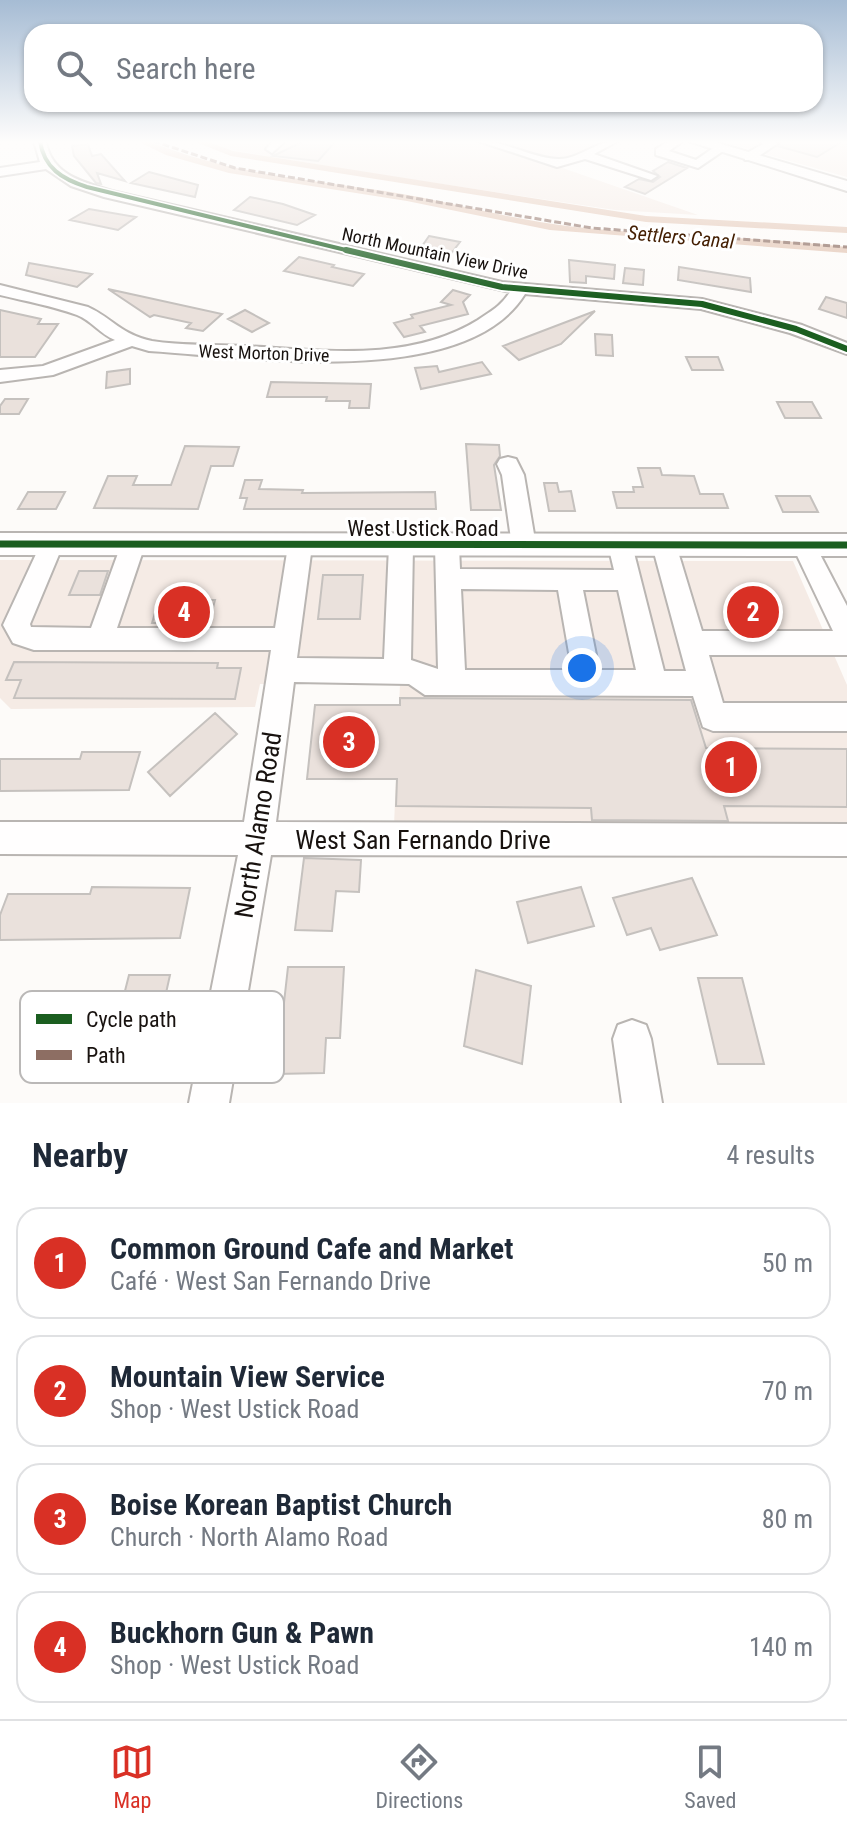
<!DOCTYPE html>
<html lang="en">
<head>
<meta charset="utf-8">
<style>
	:root { --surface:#fff; --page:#f6f6f7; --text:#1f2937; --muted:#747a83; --line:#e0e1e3; --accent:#d93025 }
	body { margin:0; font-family:"Roboto Condensed",sans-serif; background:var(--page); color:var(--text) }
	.you { position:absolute; left:582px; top:668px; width:28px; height:28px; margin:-20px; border:6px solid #fff; border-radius:50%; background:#1a73e8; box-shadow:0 0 0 12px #1a73e833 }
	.badge { display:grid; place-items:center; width:52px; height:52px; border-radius:50%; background:var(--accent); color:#fff; font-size:26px; font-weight:700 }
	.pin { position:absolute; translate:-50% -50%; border:4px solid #fff; box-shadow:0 2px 8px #0006 }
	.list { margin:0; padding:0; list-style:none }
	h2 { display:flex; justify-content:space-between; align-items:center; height:104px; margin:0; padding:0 32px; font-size:34px }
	h2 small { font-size:26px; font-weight:400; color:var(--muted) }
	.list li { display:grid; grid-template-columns:52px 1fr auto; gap:24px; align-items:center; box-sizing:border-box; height:112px; margin:0 16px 16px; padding:0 16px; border:2px solid var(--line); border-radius:24px }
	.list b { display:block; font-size:30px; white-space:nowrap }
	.list p { margin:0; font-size:26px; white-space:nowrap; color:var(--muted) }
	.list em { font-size:26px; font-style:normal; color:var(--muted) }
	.icon { flex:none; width:44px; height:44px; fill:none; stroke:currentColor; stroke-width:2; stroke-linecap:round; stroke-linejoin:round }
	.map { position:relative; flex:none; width:847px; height:1103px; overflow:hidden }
	.search { position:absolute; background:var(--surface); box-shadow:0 2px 6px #0004; left:24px; right:24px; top:24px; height:88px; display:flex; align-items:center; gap:20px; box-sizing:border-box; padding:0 28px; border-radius:24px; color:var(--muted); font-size:30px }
	.sheet { height:616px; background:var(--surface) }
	nav { display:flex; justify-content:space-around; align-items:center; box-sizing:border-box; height:112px; border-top:2px solid var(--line); background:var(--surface); font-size:22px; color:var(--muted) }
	nav a { display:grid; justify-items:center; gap:4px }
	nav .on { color:var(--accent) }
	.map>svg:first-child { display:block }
	.built { fill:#f5ebe5 }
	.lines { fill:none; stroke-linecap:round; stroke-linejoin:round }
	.canal { fill:#e4c8b7; fill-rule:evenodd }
	.building { fill:#eae1dc; stroke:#c5c1be; stroke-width:2 }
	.minor-casing { stroke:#b9b5b2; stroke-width:4 }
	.major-casing { stroke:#b9b5b2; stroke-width:4 }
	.minor { fill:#fffefe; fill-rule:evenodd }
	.major { fill:#fffefe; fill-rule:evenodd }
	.quiet { stroke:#8d6e63; stroke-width:3; stroke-dasharray:7 3; stroke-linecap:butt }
	.cycleway-far2-casing { stroke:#fff; stroke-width:7 }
	.cycleway-far1-casing { stroke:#fff; stroke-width:10 }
	.cycleway-casing { stroke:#fff; stroke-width:12 }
	.cycleway-far2 { stroke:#1b5e20; stroke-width:4 }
	.cycleway-far1 { stroke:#1b5e20; stroke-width:6 }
	.cycleway { stroke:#1b5e20; stroke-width:7 }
	.labels { text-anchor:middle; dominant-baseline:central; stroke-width:6; stroke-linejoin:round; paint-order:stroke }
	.far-street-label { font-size:18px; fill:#18120f; stroke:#fff }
	.far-water-label { font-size:20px; font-style:italic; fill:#431e02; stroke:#fff }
	.street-label { font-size:22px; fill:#18120f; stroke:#fff }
	.near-street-label { font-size:26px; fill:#18120f; stroke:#fff }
	.key { fill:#fff; stroke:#bab8b7; stroke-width:2 }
	.key-label { font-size:22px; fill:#18120f }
</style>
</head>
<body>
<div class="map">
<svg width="847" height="1103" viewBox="0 0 847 1103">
	<rect width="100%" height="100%" fill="#fdfbf9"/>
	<!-- built -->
	<path class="built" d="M202 141H603L554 165 698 215 615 210 362 172 220 148Z
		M721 141H847V177L783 159Z
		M0 560 793 561 847 685V853L393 849 400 684H260L255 707 11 709 0 698Z"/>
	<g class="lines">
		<!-- canal -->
		<path class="canal" d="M137 141H149C225 173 305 179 385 191 449 201 511 220 575 227 666 237 757 236 847 247V253L550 230 407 201 229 173 166 155Z
			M193 141H206L233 151 646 216 847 227V233L646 222 231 156Z"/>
	</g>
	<!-- building -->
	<path class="building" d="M304 141H336L318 161 273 156Z
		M780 141H843L817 157 778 146Z
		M88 144 92 156 101 154 125 181 97 173 101 184 96 183 74 156 72 146Z
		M668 162 687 168 645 194 625 187 639 179 653 182 660 177 653 171Z
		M149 172 198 185 195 197 131 183Z
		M250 197 283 204 315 215 297 225 234 210Z
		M89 209 136 217 118 230 70 220Z
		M429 236 460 242 450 255 420 249Z
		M299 257 334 265 332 267 364 274 353 286 284 271Z
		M569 260 615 265 614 279 586 276V283L570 282Z
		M29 263 92 274 77 287 26 275Z
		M679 267 750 278 751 292 678 280Z
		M625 268 644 270 643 285 623 283Z
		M108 289 222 314 203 331 186 328 191 323 154 315 150 317Z
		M453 290 470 295 463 302 468 314 420 326 425 332 404 337 394 323 413 318 411 315 451 305 441 302Z
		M826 297 847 303V318L819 309Z
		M0 310 41 319 38 324H58L35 357H0Z
		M245 310 269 323 252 332 228 319Z
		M595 311 561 344 519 360 503 346Z
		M595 334 612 335 613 356 596 355Z
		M686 357H718L723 370H692Z
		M482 362 491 374 421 389 415 368 437 366 439 372Z
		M130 369V384L106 388 107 372Z
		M271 382 371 384 369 408H349L350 401H326L327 397H267Z
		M5 399H28L19 414H0V406Z
		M777 402H812L821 418H785Z
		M466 444 499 445 500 456 494 465 501 510H471Z
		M185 446 239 447 233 466H211L198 509 94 508 108 476H137L133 485H171Z
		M638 468H660L662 475 694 476 700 494H723L728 508H617L613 492H634L633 487H643Z
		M245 480H262L259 489 303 490 302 493 435 492 436 509H244L247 498H240Z
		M544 483H557L559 492 571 491 575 511H549Z
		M28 492H65L56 509H18Z
		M776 496H810L818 512H783Z
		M79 571H108L100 595H69Z
		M323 575H363L360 619H318Z
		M159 600H215L209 623H152Z
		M730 601H768L777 623H738Z
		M14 662 218 663 217 668H241L235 699 14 698 21 680H6Z
		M400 698 691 700 706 748 847 749V807L724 806 728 821 592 820 591 808 396 806 397 779H307L315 705H400Z
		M215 713 237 734 170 796 148 772Z
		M82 752H140L129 790 0 791V759H80Z
		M304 858 361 860 359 892 336 891 332 931 295 930Z
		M692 878 717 935 660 950 651 928 627 935 613 898Z
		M92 887 190 888 180 938 0 940V915L8 894H90Z
		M581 887 594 926 528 943 517 902Z
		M288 967H344L340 1038H326L324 1073 276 1074Z
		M476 970 531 986 522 1064 464 1046Z
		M129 975H170L149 1070H105Z
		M698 978H742L764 1064H718Z"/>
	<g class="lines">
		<!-- minor casing -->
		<g class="minor-casing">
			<path id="minor" d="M34 141H46C51 175 83 182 112 191L502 282 702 299 802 325 847 343V354L790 333 701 309 525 294C465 391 247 357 149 351L132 346 53 375 0 382V370L43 366 115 340C100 334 92 321 77 315 53 306 25 301 0 295V285L88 307C112 318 122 335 152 341 181 346 214 344 244 346 322 350 408 363 478 320 491 311 501 306 510 292L104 197 71 186 46 169 0 176V168L40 162Z
				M273 141H285L272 153 266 149Z
				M478 141C507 141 531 158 558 159 578 160 595 141 618 141L594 154 657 176 651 180 585 159 557 167Z
				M669 141H683L669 151 696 160 716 146 726 149 698 168 656 155V149Z
				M760 141 778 143 753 160H745V154L763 144Z
				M508 457 516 459 524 475 536 546 532 553 524 555 516 553 512 546 502 475 497 464 500 459Z
				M51 536 59 539 63 545 30 624 31 627 91 628 121 545 125 539 133 536 141 539 145 545 117 628H275L288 546 292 539 300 537 308 539 312 546 297 658 384 659 389 546 393 539 401 537 409 539 413 546 411 660 438 669 435 546 439 539 447 537 455 539 459 546 460 569 614 570 608 545 612 539 620 536 628 539 632 545 664 671H686L652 545 656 539 664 536 672 539 676 545 702 631H833L792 545 796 539 804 536 812 539 847 606V655H709L723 703H847V731H713L703 727 693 696 425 695 409 684 294 682 276 822 847 824V856L271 855 229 1103H189L238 855 0 854V822H244L271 650H34L13 643 3 625 43 539ZM461 589 558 590 572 670H465ZM583 590H618L636 670H599Z
				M632 1020 646 1025 651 1039 662 1103H622L613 1039 618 1025Z"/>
		</g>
		<!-- major casing -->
		<g class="major-casing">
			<path id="major" d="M688 141H711L847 181V191Z
				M0 533 847 534V556L0 555Z"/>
		</g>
		<!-- minor -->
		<use href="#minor" class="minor"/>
		<!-- major -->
		<use href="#major" class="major"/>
		<!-- quiet -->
		<path class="quiet" d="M153 141 235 168 592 228 847 247"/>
		<!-- cycleway-far2 casing -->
		<g class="cycleway-far2-casing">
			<path id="cycleway-far2" d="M40 141C44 168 62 179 87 187L354 252"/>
		</g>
		<!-- cycleway-far1 casing -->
		<g class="cycleway-far1-casing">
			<path id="cycleway-far1" d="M346 250 502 287 702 304 796 329 847 349"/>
		</g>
		<!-- cycleway casing -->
		<g class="cycleway-casing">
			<path id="cycleway" d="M0 544 847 545"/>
		</g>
		<!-- cycleway-far2 -->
		<use href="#cycleway-far2" class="cycleway-far2"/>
		<!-- cycleway-far1 -->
		<use href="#cycleway-far1" class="cycleway-far1"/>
		<!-- cycleway -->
		<use href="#cycleway" class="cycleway"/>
	</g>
	<!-- sky -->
	<linearGradient id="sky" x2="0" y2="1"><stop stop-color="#a6bcd4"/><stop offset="0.48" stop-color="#fefdfc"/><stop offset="1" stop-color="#fefdfc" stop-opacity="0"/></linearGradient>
	<rect width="847" height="296" fill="url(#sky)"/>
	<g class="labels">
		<!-- far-street labels -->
		<g class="far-street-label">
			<text transform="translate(435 253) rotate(12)">North Mountain View Drive</text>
			<text transform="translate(264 353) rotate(2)">West Morton Drive</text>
		</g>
		<!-- far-water labels -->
		<g class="far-water-label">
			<text transform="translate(681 237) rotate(5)">Settlers Canal</text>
		</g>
		<!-- street labels -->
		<g class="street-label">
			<text x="423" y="528">West Ustick Road</text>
		</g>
		<!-- near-street labels -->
		<g class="near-street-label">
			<text transform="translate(258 825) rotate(-81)">North Alamo Road</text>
			<text x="423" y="840">West San Fernando Drive</text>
		</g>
	</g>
	<!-- legend -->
	<rect x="20" y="991" width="264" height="92" rx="12" class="key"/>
	<rect x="36" y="1014" width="36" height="10" fill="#1b5e20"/>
	<rect x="36" y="1050" width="36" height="10" fill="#8d6e63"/>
	<g class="key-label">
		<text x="86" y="1027">Cycle path</text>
		<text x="86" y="1063">Path</text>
	</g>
</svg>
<div class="you"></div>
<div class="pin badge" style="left:731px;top:767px">1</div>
<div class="pin badge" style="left:753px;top:612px">2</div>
<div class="pin badge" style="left:349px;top:742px">3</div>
<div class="pin badge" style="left:184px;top:612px">4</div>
<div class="search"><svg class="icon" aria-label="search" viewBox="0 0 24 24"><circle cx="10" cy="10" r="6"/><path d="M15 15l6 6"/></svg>Search here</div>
</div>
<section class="sheet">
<h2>Nearby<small>4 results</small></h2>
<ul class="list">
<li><span class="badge">1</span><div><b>Common Ground Cafe and Market</b><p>Café · West San Fernando Drive</p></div><em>50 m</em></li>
<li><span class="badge">2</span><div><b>Mountain View Service</b><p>Shop · West Ustick Road</p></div><em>70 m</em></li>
<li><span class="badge">3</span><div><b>Boise Korean Baptist Church</b><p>Church · North Alamo Road</p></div><em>80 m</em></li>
<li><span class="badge">4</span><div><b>Buckhorn Gun &amp; Pawn</b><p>Shop · West Ustick Road</p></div><em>140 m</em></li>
</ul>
</section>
<nav>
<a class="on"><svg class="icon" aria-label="map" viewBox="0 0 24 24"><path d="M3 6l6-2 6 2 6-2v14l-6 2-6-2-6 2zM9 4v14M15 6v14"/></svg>Map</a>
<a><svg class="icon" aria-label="directions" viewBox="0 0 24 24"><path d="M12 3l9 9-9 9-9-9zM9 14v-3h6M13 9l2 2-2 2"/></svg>Directions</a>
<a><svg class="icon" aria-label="saved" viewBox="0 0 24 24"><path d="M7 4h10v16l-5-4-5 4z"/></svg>Saved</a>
</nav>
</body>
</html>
